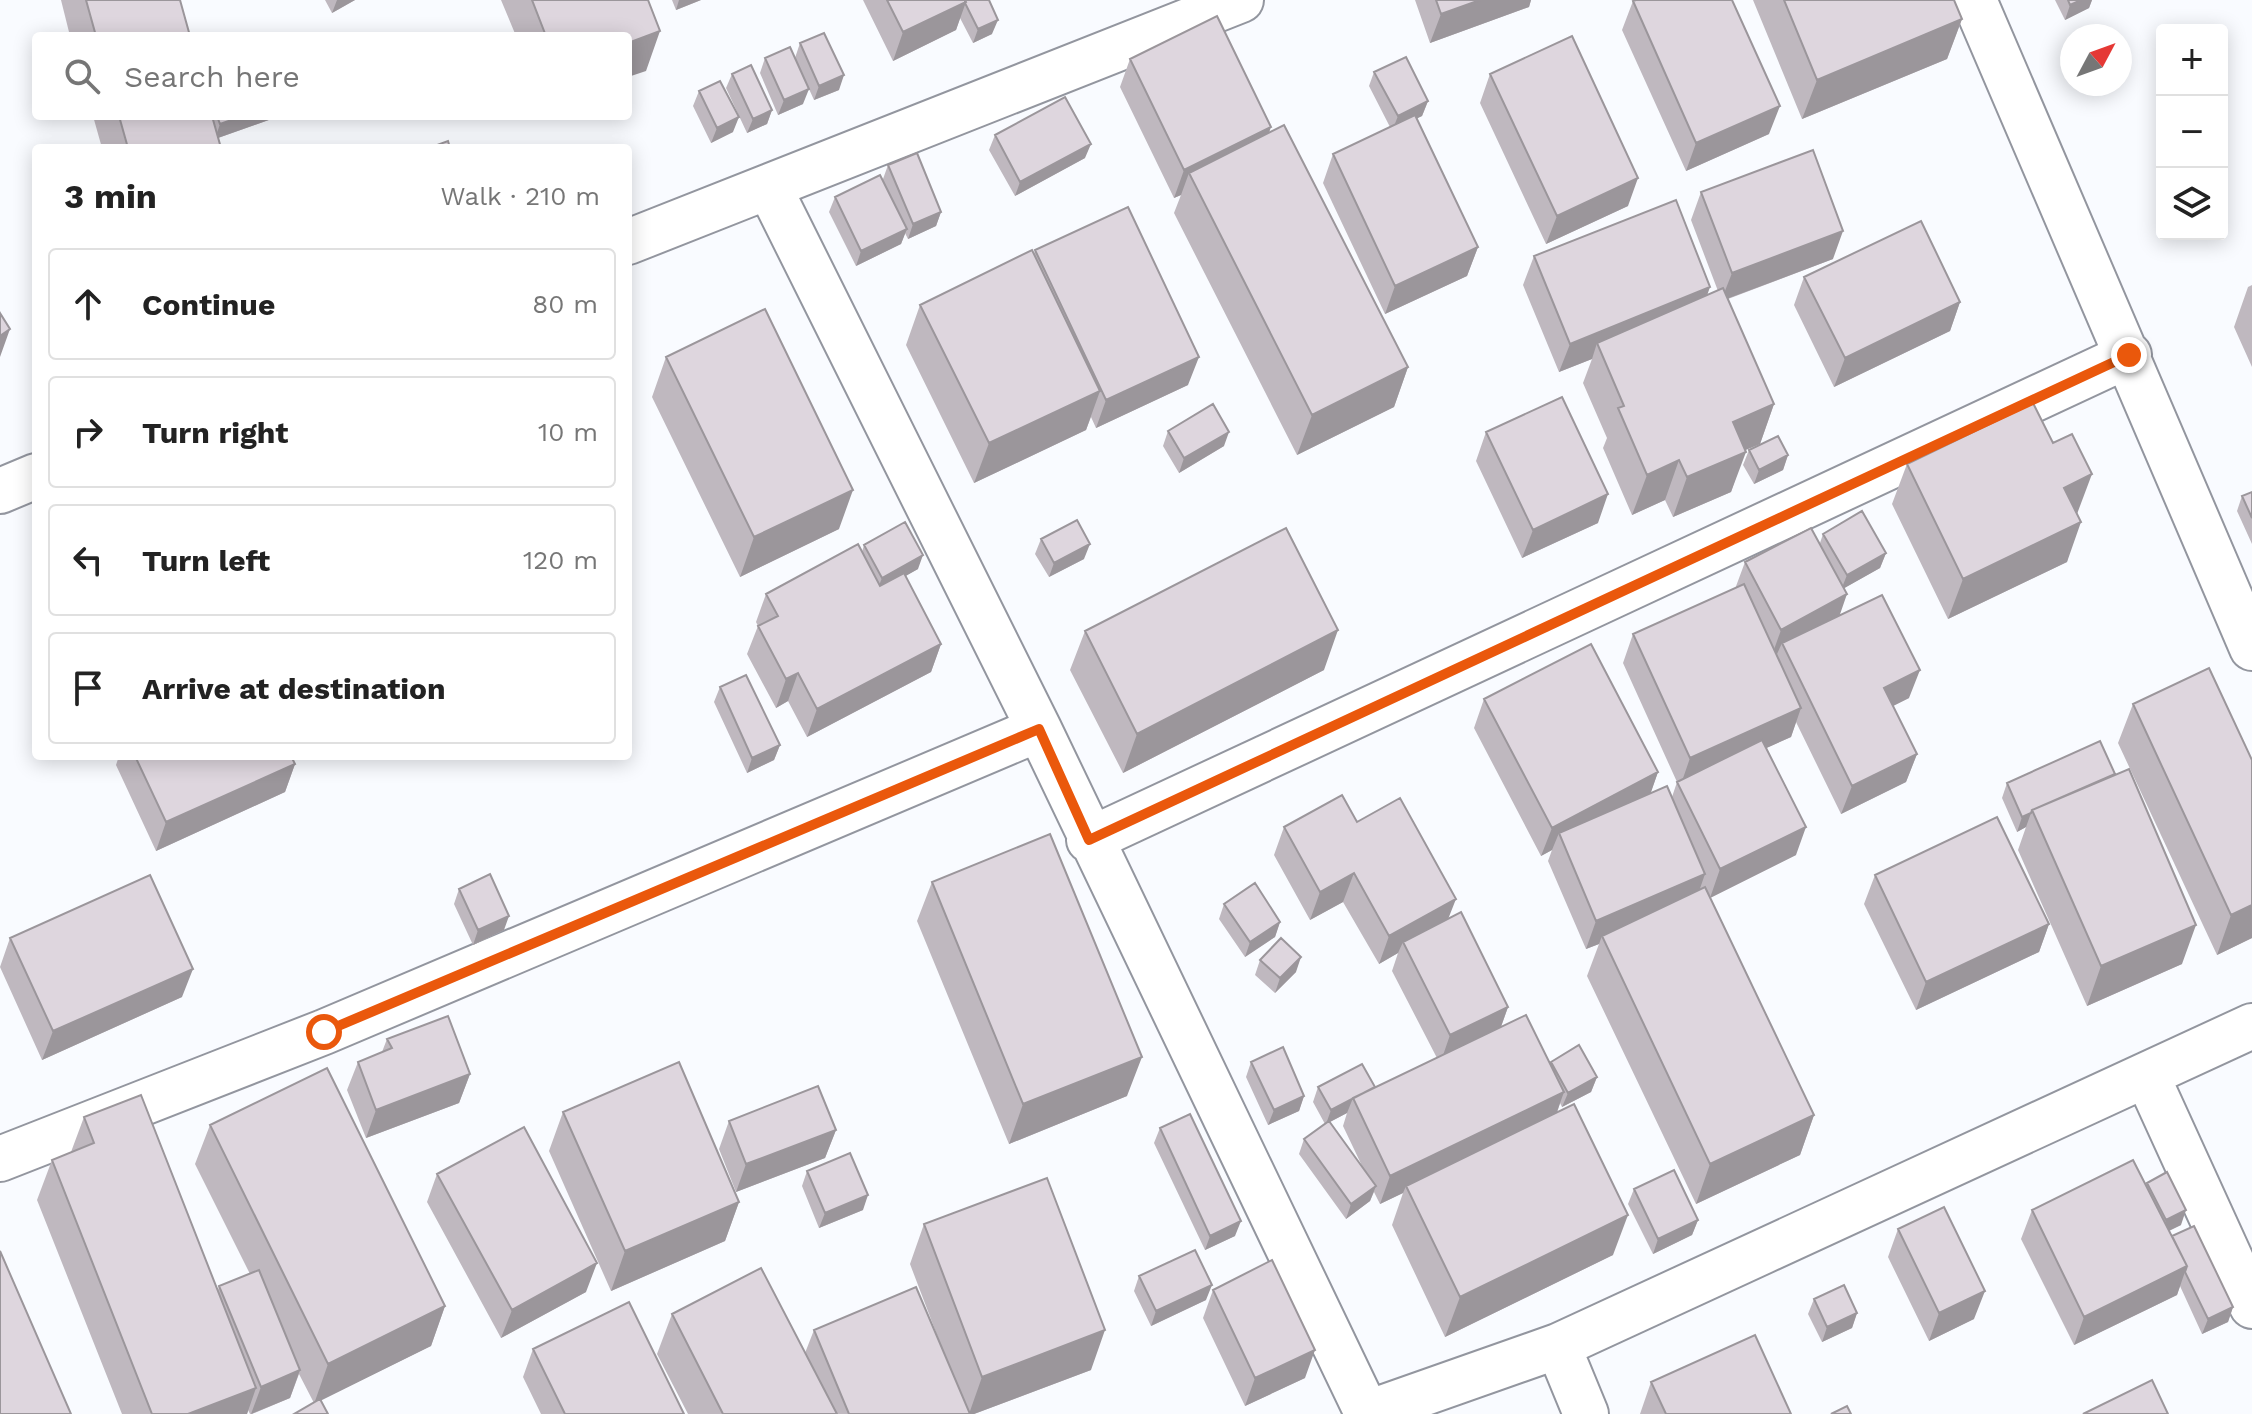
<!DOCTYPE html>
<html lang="en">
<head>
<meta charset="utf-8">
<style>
	:root { --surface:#fff; --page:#f2f2f2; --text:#222; --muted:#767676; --line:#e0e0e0 }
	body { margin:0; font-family:"Work Sans",sans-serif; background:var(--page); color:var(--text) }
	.controls { position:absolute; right:24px; top:24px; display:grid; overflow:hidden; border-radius:8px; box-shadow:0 4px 20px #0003 }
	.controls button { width:72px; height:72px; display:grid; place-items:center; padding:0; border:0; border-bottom:2px solid var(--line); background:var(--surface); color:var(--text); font:40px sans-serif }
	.compass { position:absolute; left:2060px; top:24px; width:72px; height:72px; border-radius:50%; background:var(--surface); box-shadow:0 4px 20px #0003; rotate:49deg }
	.stop { position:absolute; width:24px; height:24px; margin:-18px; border:6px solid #ea580c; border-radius:50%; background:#fff }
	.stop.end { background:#ea580c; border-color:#fff; box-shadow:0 2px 8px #0008 }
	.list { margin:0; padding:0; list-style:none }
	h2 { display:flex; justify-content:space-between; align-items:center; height:104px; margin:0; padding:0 32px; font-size:34px }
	h2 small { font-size:26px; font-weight:400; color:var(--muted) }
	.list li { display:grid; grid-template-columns:52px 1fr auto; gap:24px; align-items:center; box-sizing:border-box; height:112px; margin:0 16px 16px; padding:0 16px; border:2px solid var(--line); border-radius:8px }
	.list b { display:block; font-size:30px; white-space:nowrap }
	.list em { font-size:26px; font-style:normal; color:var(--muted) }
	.icon { flex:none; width:44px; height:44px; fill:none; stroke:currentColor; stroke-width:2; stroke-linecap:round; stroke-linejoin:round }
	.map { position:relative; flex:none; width:2252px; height:1414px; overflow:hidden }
	.search { position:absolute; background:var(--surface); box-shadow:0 4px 20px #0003; left:32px; top:32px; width:600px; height:88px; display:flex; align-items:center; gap:20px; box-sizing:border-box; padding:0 28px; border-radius:8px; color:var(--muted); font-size:30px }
	.panel { position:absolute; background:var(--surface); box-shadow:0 4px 20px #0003; left:32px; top:144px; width:600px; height:616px; border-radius:8px }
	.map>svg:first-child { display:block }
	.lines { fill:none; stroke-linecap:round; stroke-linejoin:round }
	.minor-casing { stroke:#93969f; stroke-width:48 }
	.minor { stroke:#fff; stroke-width:44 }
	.wall { fill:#bfb8bf; fill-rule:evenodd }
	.shaded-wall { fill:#9b969b }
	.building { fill:#ded6de; stroke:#9b969b; stroke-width:2 }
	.route { stroke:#ea580c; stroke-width:10 }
</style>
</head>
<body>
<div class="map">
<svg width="2252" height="1414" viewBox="0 0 2252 1414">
	<rect width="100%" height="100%" fill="#f9fbff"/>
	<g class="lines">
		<!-- minor casing -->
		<g class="minor-casing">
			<path id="minor" d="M1974 0 2252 648
				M769 187 1039 729 1367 1413
				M628 242 1241 0
				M0 491 36 476
				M1089 840 2129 355
				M2147 1076 2252 1306
				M0 1159 324 1032 1039 729
				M1558 1346 1586 1414
				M1365 1414 1558 1346 2252 1026"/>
		</g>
		<!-- minor -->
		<use href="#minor" class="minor"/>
	</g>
	<!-- wall -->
	<path class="wall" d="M61 0H180L190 36H70Z
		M325 0H355L332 13Z
		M501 0H648L646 71 628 36H516Z
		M672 0H701L676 10Z
		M863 0H989L992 34 973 43 960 18 956 30 893 61Z
		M1415 0H1531L1529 7 1430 43Z
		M1753 0H1954L1962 19 1947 59 1802 119Z
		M2055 0H2092L2089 8 2065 20Z
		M1633 1 1769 134 1686 171 1622 30Z
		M800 43 839 90 814 100 795 58Z
		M765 58 803 104 778 115 760 73Z
		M1130 59 1269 132 1408 367 1394 407 1297 455 1174 213 1181 195 1174 198 1120 87Z
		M1374 72 1428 101 1422 116 1417 118 1478 247 1467 276 1385 314 1323 183 1333 154 1390 127 1369 86Z
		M732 74 772 110 767 124 747 133 726 88Z
		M1490 74 1628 206 1546 244 1480 103Z
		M699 91 733 132 711 143 693 106Z
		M93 116H280L218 138 221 148H102Z
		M995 135 1085 158 1015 196 989 150Z
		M888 165 941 212 936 226 908 239 905 233 901 244 856 266 829 212 835 197 883 179Z
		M1701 192 1833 259 1728 299 1774 404 1760 444 1745 450 1731 492 1673 517 1665 500 1632 515 1603 448 1607 438 1583 383 1592 359 1559 372 1523 285 1534 256 1707 296 1718 291 1691 220Z
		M1035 250 1188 385 1096 428 1091 417 1086 430 974 483 906 345 920 305 1034 254Z
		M1804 277 1960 302 1950 331 1834 387 1794 305Z
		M2252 285V367L2234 327 2248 287Z
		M666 357 839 529 740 577 652 397Z
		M1168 431 1224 446 1179 473 1163 446Z
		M1486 432 1598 523 1522 558 1476 461Z
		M1749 450 1788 455 1783 470 1754 484 1743 465Z
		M1907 464 2077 514 2067 562 1948 619 1892 504Z
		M2252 492V544L2237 511 2242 496Z
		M1823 534 1886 553 1880 568 1844 588 1839 615 1909 698 1893 706 1917 754 1906 782 1841 814 1796 722 1791 737 1766 748 1796 855 1710 898 1814 1115 1800 1155 1696 1204 1587 976 1599 944 1586 949 1548 861 1552 850 1541 856 1474 728 1484 699 1658 772 1650 794 1672 797 1677 782 1623 663 1633 634 1735 589 1745 562 1820 543Z
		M1041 539 1084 559 1049 577 1035 554Z
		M864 545 918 569 905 576 941 644 931 672 807 737 788 701 776 708 747 654 758 626 756 622 766 594 862 552Z
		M1085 631 1324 670 1123 773 1070 670Z
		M720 687 780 745 774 760 747 773 714 702Z
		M2133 704 2252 938 2217 955 2118 743Z
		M119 756H291L295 764 285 792 156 851 116 765Z
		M2115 775 2182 964 2087 1006 2018 850 2026 827 2017 832 2002 798 2007 783Z
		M1357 822 1449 919 1508 1007 1501 1027 1550 1063 1597 1077 1591 1092 1562 1107 1560 1103 1557 1113 1613 1255 1445 1337 1392 1225 1403 1193 1380 1204 1374 1192 1370 1201 1346 1219 1299 1154 1304 1139 1325 1124 1313 1102 1318 1087H1375L1437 1058 1392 971 1398 953 1379 964 1343 902 1310 920 1274 855 1284 827ZM1347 1113 1343 1126 1363 1168 1330 1122Z
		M1875 875 2049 924 2039 952 1916 1010 1864 904Z
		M932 882 1127 1096 1009 1144 917 921Z
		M459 889 504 930 473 945 454 904Z
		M1224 904 1280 922 1275 937 1245 957 1219 919Z
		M10 938 182 997 42 1060 0 967Z
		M1260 960 1296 972 1275 993 1255 975Z
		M387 1039 470 1074 459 1103 366 1138 347 1090 358 1062 382 1052Z
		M1251 1062 1304 1096 1299 1111 1268 1125 1246 1077Z
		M563 1112 739 1202 725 1241 611 1291 549 1151Z
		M84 1117 218 1290 219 1286 250 1274 195 1164 210 1125 445 1306 431 1346 314 1403 299 1374 290 1398 252 1414H250L248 1410 247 1414H122L37 1200 52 1160 71 1152Z
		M729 1121 836 1130 825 1158 736 1192 719 1149Z
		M1160 1128 1235 1236 1205 1250 1154 1143Z
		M807 1171 863 1210 819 1228 802 1186Z
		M437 1174 586 1292 501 1338 427 1202Z
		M2147 1183 2181 1225 2169 1231 2172 1236 2233 1307 2228 1322 2202 1334 2180 1286 2177 1295 2074 1345 2021 1239 2032 1210 2146 1186Z
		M1634 1189 1698 1220 1692 1235 1653 1254 1628 1204Z
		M924 1224 1091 1370 974 1414H688L657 1354 672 1314 805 1353 814 1330 945 1356 910 1264Z
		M1898 1229 1974 1319 1929 1341 1888 1257Z
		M1139 1276 1206 1300 1151 1326 1134 1291Z
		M1213 1290 1305 1378 1245 1406 1203 1318Z
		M1814 1299 1857 1313 1852 1328 1822 1342 1808 1314Z
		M533 1349 684 1414H541L523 1377Z
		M1651 1382 1791 1414H1640Z"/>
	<!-- shaded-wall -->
	<path class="shaded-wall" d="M337 0H355L332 13Z
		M679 0H701L676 10Z
		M1480 0H1531L1529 7 1430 43 1441 14Z
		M2081 0H2092L2089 8 2065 20 2070 5Z
		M966 2 956 30 893 61 903 32Z
		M1962 19 1947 59 1802 119 1817 80Z
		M998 20 992 34 973 43 978 29Z
		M660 31 646 71 628 77V43Z
		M844 75 839 90 814 100 819 86Z
		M809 89 803 104 778 115 784 100Z
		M1428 101 1422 116 1392 131 1398 116Z
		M1780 106 1769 134 1686 171 1696 143Z
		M772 110 767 124 747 133 753 119Z
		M243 116H280L215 139 220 124Z
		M739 117 733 132 711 143 717 128Z
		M1271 127 1261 156 1189 173 1181 195 1174 198 1184 170Z
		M1091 144 1085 158 1015 196 1020 182Z
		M1638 178 1628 206 1546 244 1557 216Z
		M941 212 936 226 908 239 913 224Z
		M907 229 901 244 856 266 861 251Z
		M1843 231 1833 259 1721 301 1732 273Z
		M1478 247 1467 276 1385 314 1395 286Z
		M1710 287 1700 316 1597 343 1592 359 1559 372 1570 344Z
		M1960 302 1950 331 1834 387 1845 358Z
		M10 329 0 357V336Z
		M1199 357 1188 385 1096 428 1106 400Z
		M1408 367 1394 407 1297 455 1312 415Z
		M1100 391 1086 430 974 483 989 443Z
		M1774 404 1760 444 1719 461 1733 422Z
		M1229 432 1224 446 1179 473 1184 458Z
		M1746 452 1731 492 1673 517 1687 477Z
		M1788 455 1783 470 1754 484 1759 470Z
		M1679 460 1665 500 1632 515 1647 475Z
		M2092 474 2077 514 2064 488Z
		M853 490 839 529 740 577 754 537Z
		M1608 494 1598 523 1522 558 1533 530Z
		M2081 522 2067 562 1948 619 1963 579Z
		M1090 544 1084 559 1049 577 1054 563Z
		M1886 553 1880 568 1841 590 1847 575Z
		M923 555 918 569 876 593 882 578Z
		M1847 594 1837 623 1782 643 1777 654 1771 658 1781 630Z
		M1338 630 1324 670 1123 773 1137 734Z
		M941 644 931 672 807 737 817 709Z
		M1920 670 1909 698 1873 716 1884 688Z
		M798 673 788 701 776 708 786 679Z
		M1801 708 1791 737 1680 787 1690 758Z
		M780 745 774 760 747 773 752 758Z
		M1917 754 1906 782 1841 814 1852 786Z
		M295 764 285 792 156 851 166 822Z
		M1658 772 1648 801 1559 833 1552 850 1541 856 1552 828Z
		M2031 813 2026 827 2017 832 2022 817Z
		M1806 827 1796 855 1710 898 1720 869Z
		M1354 873 1343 902 1310 920 1320 892Z
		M1705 874 1695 903 1602 936 1599 944 1586 949 1596 921Z
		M1456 899 1445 927 1403 942 1398 953 1379 964 1389 936Z
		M2252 905V938L2217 955 2231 915Z
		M509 916 504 930 473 945 478 930Z
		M1280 922 1275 937 1245 957 1250 942Z
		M2049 924 2039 952 1916 1010 1926 982Z
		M2196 925 2182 964 2087 1006 2101 966Z
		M1301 957 1296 972 1275 993 1280 978Z
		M193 969 182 997 42 1060 53 1031Z
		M1508 1007 1498 1035 1440 1064 1450 1035Z
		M1142 1057 1127 1096 1009 1144 1023 1104Z
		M470 1074 459 1103 366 1138 376 1110Z
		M1597 1077 1591 1092 1562 1107 1568 1093Z
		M1564 1092 1554 1120 1406 1186 1403 1193 1380 1204 1390 1176Z
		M1304 1096 1299 1111 1268 1125 1274 1110Z
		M1353 1098 1347 1113 1326 1124 1331 1110Z
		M1814 1115 1800 1155 1696 1204 1710 1164Z
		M836 1130 825 1158 736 1192 746 1164Z
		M1376 1186 1370 1201 1346 1219 1351 1204Z
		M868 1195 863 1210 819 1228 825 1213Z
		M739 1202 725 1241 611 1291 625 1251Z
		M2186 1210 2181 1225 2160 1235 2166 1220Z
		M1628 1215 1613 1255 1445 1337 1460 1297Z
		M1698 1220 1692 1235 1653 1254 1658 1239Z
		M1241 1221 1235 1236 1205 1250 1210 1236Z
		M597 1263 586 1292 501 1338 512 1310Z
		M2187 1266 2177 1295 2074 1345 2084 1317Z
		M1212 1285 1206 1300 1151 1326 1156 1311Z
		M1985 1291 1974 1319 1929 1341 1939 1313Z
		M445 1306 431 1346 314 1404 328 1364Z
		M2233 1307 2228 1322 2202 1334 2208 1319Z
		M1857 1313 1852 1328 1822 1342 1827 1327Z
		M1105 1330 1091 1370 974 1414H969L982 1377Z
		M1315 1350 1305 1378 1245 1406 1255 1378Z
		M300 1370 290 1398 251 1414 261 1387Z
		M256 1388 247 1414H188Z"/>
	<!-- building -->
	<path class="building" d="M86 0H180L190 36H96Z
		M532 0H648L660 31 628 43V36H546Z
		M887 0H965L966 2 903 32Z
		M965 0H989L998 20 978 29 965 3Z
		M1436 0H1480L1441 14Z
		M1636 0H1732L1780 106 1696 143 1633 1Z
		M1784 0H1954L1962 19 1817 80Z
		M2068 0H2081L2070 5Z
		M1217 16 1271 127 1184 170 1130 59Z
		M824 33 844 75 819 86 800 43Z
		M1572 36 1638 178 1557 216 1490 74Z
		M790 47 809 89 784 100 765 58Z
		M1406 57 1428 101 1398 116 1374 72Z
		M751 65 772 110 753 119 732 74Z
		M720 81 739 117 717 128 699 91Z
		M1065 97 1091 144 1020 182 995 135Z
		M1415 115 1478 247 1395 286 1333 154Z
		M119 116H212L221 148H128Z
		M217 116H243L220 124Z
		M1284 125 1408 367 1312 415 1189 173Z
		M448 141 450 148H429Z
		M1813 150 1843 231 1732 273 1701 192Z
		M917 153 941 212 913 224 888 165Z
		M880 175 907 229 861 251 835 197Z
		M1676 200 1710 287 1570 344 1534 256Z
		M1128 207 1199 357 1106 400 1035 250Z
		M1921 221 1960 302 1845 358 1804 277Z
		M1032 250 1100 391 989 443 920 305Z
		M1723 288 1774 404 1733 422 1746 452 1687 477 1679 460 1647 475 1618 408 1624 406 1597 343Z
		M765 309 853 490 754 537 666 357Z
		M0 313 10 329 0 336Z
		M1562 397 1608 494 1533 530 1486 432Z
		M2033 403 2053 443 2072 434 2092 474 2064 488 2081 522 1963 579 1907 464Z
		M1213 404 1229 432 1184 458 1168 431Z
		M1778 436 1788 455 1759 470 1749 450Z
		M2252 492V518L2242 496Z
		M1862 511 1886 553 1847 575 1823 534Z
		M1077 520 1090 544 1054 563 1041 539Z
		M905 522 923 555 882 578 864 545Z
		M1286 528 1338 630 1137 734 1085 631Z
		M1811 528 1847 594 1781 630 1745 562Z
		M858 544 880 586 904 573 941 644 817 709 798 673 786 679 758 626 778 616 766 594Z
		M1744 584 1801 708 1690 758 1633 634Z
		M1882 595 1920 670 1884 688 1917 754 1852 786 1782 643Z
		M1591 644 1658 772 1552 828 1484 699Z
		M2209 668 2252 760V905L2231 915 2133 704Z
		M746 675 780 745 752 758 720 687Z
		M1762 740 1806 827 1720 869 1677 782Z
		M2100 741 2115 774 2032 810 2031 813 2022 817 2007 783Z
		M135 756H291L295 764 166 822Z
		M2129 769 2196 925 2101 966 2032 810Z
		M1667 786 1705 874 1596 921 1559 833Z
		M1342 795 1357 822 1400 798 1456 899 1389 936 1354 873 1320 892 1284 827Z
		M1997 817 2049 924 1926 982 1875 875Z
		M1050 834 1142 1057 1023 1104 932 882Z
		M490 874 509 916 478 930 459 889Z
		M150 875 193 969 53 1031 10 938Z
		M1255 883 1280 922 1250 942 1224 904Z
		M1705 887 1814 1115 1710 1164 1602 936Z
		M1461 912 1508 1007 1450 1035 1403 942Z
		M1281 938 1301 957 1280 978 1260 960Z
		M1526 1015 1564 1092 1390 1176 1353 1098Z
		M448 1016 470 1074 376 1110 358 1062 392 1048 387 1039Z
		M1579 1045 1597 1077 1568 1093 1551 1062Z
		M1283 1047 1304 1096 1274 1110 1251 1062Z
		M679 1062 739 1202 625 1251 563 1112Z
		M1362 1064 1375 1087 1331 1110 1318 1087Z
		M327 1068 445 1306 328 1364 210 1125Z
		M818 1086 836 1130 746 1164 729 1121Z
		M141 1095 256 1388 188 1414H152L52 1160 94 1143 84 1117Z
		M1574 1104 1628 1215 1460 1297 1406 1186Z
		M1190 1114 1241 1221 1210 1236 1160 1128Z
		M1329 1121 1376 1186 1351 1204 1304 1139Z
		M524 1127 597 1263 512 1310 437 1174Z
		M850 1153 868 1195 825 1213 807 1171Z
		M2133 1160 2187 1266 2084 1317 2032 1210Z
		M1674 1170 1698 1220 1658 1239 1634 1189Z
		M2167 1172 2186 1210 2166 1220 2147 1183Z
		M1047 1178 1105 1330 982 1377 924 1224Z
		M1944 1207 1985 1291 1939 1313 1898 1229Z
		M2194 1226 2233 1307 2208 1319 2185 1272 2187 1266 2172 1236Z
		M1195 1250 1212 1285 1156 1311 1139 1276Z
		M0 1251 71 1414H0Z
		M1272 1260 1315 1350 1255 1378 1213 1290Z
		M761 1268 837 1414H723L672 1314Z
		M259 1270 300 1370 261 1387 219 1286Z
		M1844 1285 1857 1313 1827 1327 1814 1299Z
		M916 1287 970 1414H849L814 1330Z
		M629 1302 684 1414H565L533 1349Z
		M1755 1335 1791 1414H1666L1651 1382Z
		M2152 1380 2168 1414H2083Z
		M320 1399 328 1414H294Z
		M1847 1406 1851 1414H1831Z"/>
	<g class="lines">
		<!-- route -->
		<path class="route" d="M324 1032 1039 729 1089 840 2129 355"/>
	</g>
</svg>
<div class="controls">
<button>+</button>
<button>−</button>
<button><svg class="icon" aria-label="layers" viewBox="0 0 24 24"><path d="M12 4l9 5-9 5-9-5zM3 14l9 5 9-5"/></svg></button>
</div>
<svg class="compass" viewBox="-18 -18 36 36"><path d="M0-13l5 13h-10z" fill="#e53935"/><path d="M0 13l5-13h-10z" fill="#767676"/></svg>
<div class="stop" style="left:324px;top:1032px"></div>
<div class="stop end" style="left:2129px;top:355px"></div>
<div class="search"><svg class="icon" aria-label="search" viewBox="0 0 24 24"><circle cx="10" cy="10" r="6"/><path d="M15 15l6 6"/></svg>Search here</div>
<section class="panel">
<h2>3 min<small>Walk · 210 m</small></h2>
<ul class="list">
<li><svg class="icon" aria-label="ahead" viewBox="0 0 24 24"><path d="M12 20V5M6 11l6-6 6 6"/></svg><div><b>Continue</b></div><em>80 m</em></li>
<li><svg class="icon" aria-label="right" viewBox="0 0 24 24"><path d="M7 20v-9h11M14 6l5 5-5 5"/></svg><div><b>Turn right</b></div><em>10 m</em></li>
<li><svg class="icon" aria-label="left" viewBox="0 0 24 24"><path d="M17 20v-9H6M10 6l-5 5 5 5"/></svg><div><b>Turn left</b></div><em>120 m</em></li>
<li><svg class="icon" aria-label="arrive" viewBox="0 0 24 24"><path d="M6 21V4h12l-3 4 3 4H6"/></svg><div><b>Arrive at destination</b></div></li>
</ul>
</section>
</div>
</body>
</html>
